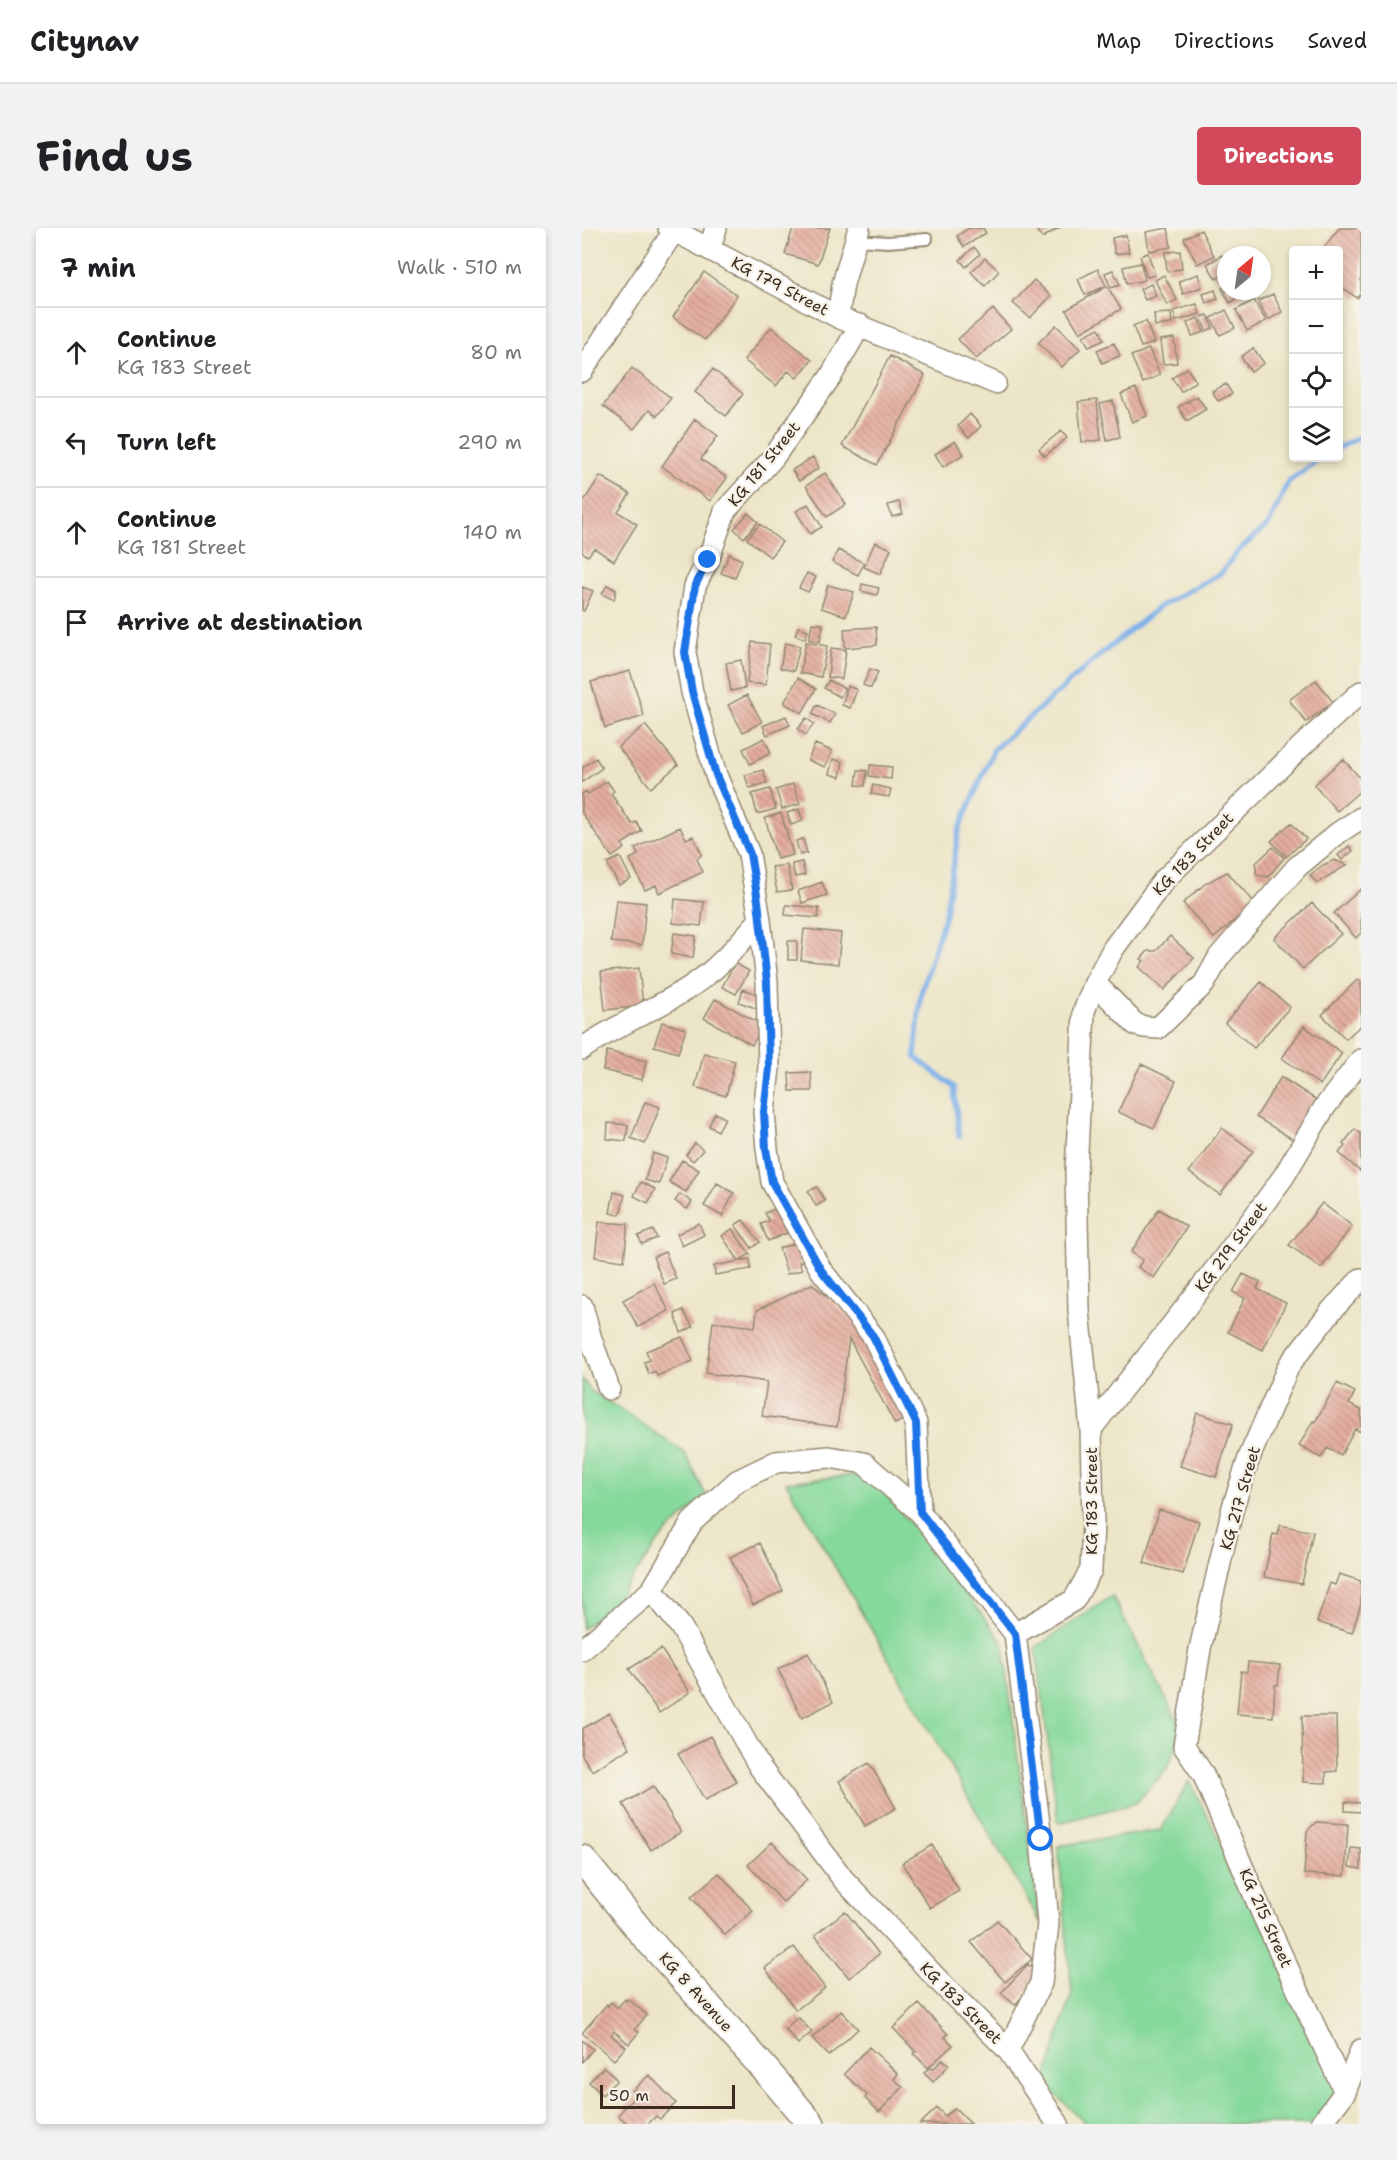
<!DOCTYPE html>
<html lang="en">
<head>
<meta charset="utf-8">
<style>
	:root { --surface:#fff; --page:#f2f2f2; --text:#202124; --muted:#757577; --line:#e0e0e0; --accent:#d1495b }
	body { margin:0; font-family:"Shantell Sans",sans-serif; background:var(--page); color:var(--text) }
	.controls { position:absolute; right:18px; top:18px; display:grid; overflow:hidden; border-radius:6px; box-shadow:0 3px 9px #0003 }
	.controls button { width:54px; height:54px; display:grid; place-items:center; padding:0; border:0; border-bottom:2px solid var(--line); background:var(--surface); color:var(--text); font:30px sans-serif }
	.compass { position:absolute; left:635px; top:18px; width:54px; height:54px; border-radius:50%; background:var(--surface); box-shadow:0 3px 9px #0003; rotate:29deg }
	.scale { position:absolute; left:18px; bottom:15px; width:135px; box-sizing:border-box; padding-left:6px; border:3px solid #3b2a1e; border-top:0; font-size:16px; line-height:21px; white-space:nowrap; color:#3b2a1e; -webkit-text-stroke:4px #f7f3e8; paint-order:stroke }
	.stop { position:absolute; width:18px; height:18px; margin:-14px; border:4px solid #1a73e8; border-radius:50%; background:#fff }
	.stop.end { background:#1a73e8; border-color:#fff; box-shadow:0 2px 6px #0008 }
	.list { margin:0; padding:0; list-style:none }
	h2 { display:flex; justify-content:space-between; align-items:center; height:78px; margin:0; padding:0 24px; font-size:26px }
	h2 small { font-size:20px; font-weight:400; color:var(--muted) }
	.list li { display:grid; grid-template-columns:39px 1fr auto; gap:18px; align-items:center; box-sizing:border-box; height:90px; padding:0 24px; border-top:2px solid var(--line) }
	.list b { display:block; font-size:22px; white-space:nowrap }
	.list p { margin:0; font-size:20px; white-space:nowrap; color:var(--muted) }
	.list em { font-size:20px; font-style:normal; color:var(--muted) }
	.icon { flex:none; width:33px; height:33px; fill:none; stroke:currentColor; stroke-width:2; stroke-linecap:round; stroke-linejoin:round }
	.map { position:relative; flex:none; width:779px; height:1896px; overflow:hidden; border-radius:6px }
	header { display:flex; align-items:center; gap:36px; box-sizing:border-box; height:84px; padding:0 30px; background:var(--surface); border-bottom:2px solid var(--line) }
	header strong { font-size:28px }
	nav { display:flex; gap:33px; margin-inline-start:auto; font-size:21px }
	.intro { display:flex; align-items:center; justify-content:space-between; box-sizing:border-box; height:144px; padding:0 36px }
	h1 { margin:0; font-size:42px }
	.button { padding:15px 27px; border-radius:6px; background:var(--accent); color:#fff; font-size:21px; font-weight:700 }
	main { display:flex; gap:36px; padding:0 36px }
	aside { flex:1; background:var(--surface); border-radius:6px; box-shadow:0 3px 9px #0003 }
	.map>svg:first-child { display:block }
	.green { fill:#85d99b; stroke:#60825c; stroke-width:1.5 }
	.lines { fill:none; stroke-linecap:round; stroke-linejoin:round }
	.stream { stroke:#7eb0ea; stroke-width:5 }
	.building { fill:url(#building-back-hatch) }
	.service-casing { stroke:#948872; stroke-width:14 }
	.minor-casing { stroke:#948872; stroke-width:24 }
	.tertiary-casing { stroke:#948872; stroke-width:30 }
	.service { stroke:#fff; stroke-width:10 }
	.minor { stroke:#fff; stroke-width:21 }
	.tertiary { stroke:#fff; stroke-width:27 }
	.route { stroke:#1a73e8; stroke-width:8 }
	.labels { text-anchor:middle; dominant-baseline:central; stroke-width:5; stroke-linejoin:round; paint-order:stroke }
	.street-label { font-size:16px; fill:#3b2a1e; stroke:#f7f3e8 }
</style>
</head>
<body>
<header>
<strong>Citynav</strong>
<nav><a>Map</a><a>Directions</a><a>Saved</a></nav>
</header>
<div class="intro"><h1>Find us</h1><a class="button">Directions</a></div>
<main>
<aside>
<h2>7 min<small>Walk · 510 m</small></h2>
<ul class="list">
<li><svg class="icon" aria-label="ahead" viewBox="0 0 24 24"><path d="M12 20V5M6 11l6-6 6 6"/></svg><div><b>Continue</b><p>KG 183 Street</p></div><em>80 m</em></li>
<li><svg class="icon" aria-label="left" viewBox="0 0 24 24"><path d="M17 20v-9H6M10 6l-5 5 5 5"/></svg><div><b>Turn left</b></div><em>290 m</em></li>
<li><svg class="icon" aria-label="ahead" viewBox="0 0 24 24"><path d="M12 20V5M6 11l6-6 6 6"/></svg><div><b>Continue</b><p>KG 181 Street</p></div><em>140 m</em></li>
<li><svg class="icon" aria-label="arrive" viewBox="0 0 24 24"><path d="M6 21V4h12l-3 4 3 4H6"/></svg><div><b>Arrive at destination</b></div></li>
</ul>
</aside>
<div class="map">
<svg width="779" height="1896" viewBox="0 0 779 1896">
	<defs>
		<pattern id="building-back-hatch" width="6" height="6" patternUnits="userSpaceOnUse" patternTransform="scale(1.5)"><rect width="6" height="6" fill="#e4ad9f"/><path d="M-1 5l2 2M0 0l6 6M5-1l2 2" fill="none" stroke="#ba8d81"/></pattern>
	</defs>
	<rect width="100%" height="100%" fill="#f7f3e8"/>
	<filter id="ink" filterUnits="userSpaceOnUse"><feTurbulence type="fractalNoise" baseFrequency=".0167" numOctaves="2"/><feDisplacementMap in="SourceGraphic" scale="12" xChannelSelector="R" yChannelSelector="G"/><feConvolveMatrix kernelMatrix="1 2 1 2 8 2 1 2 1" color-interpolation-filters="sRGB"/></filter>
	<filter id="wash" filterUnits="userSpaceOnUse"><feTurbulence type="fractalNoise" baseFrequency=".008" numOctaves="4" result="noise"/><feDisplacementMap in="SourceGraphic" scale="24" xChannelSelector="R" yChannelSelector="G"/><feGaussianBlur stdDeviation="1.35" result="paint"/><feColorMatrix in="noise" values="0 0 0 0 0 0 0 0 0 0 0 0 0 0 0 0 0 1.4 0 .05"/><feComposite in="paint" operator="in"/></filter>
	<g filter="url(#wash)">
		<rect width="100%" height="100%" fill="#ece5c7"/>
		<!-- green -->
		<path class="green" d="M0 1151 9 1163 41 1183 103 1225 124 1267 80 1309 33 1374 0 1401Z
			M286 1246 341 1310 421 1414 455 1677 459 1695 204 1254Z
			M530 1368 601 1503 584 1542 554 1575 476 1595 454 1419Z
			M607 1553 766 1855 730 1896H504L462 1855 490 1765 476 1618 579 1602Z"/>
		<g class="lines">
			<!-- stream -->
			<path class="stream" d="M756 220 779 208
				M377 909 372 859 333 829 339 765 363 687 377 602 412 521 512 432 577 379 639 345 656 323 687 296 706 254 739 230"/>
		</g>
		<g id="blocks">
			<!-- building -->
			<path class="building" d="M211 0H248L236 36 203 26Z
				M387 0H401L404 5 382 19 375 8Z
				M453 0H477L460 10Z
				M586 0 589 19 567 23 564 4Z
				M757 0H779V65L775 70 756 56V22H740Z
				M619 2 632 28 615 36 602 10Z
				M544 7 547 24 533 26 530 10Z
				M392 19 398 26 384 39 378 32Z
				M598 23 600 41 585 43 583 24Z
				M566 25 573 47 565 49 558 28Z
				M640 27 644 33V45L634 51 625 36Z
				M403 30 417 43 403 58 389 44Z
				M559 35 563 52 545 56 541 39Z
				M516 41 524 58 503 67 496 51Z
				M531 42 538 57 529 60 523 45Z
				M122 44 155 67 123 112 91 89Z
				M616 46 620 59 601 66 597 53Z
				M582 47 595 72 585 77 573 52Z
				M452 52 469 68 448 90 431 75Z
				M569 56 574 68 563 72 558 61Z
				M525 58 539 81 498 105 484 82Z
				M644 58V63H664L665 65 648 75 640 60Z
				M633 62 636 71 624 75 621 66Z
				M691 66 700 84 686 92 676 73Z
				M672 72 684 93 665 103 654 82Z
				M615 76 618 86 594 93 591 83Z
				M411 81 429 101 394 131 376 111Z
				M644 82 653 100 638 107 629 90Z
				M589 85 590 96 573 98 572 86Z
				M626 87 631 100 624 103 619 89Z
				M616 90 622 104 610 108 605 95Z
				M564 93 572 115 559 119 551 98Z
				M474 97 498 121 480 139 456 115Z
				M189 99 230 132 215 150 206 143 194 158 162 132Z
				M517 100 522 112 507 119 501 108Z
				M592 110 595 135 581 136 578 112Z
				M532 115 538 128 520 135 515 122Z
				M671 120 682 135 669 144 659 129Z
				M567 121 578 147 561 155 549 128Z
				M308 128 343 147 295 237 260 218Z
				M50 140 89 170 75 188 67 182 52 201 21 178Z
				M605 140 614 153 599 164 590 150Z
				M131 141 161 166 144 188 113 164Z
				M644 156 650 166 636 173 630 163Z
				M554 160 565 188 550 194 539 166Z
				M615 168 624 181 605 193 596 179Z
				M515 172 519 212 500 214 496 174Z
				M531 173 538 209 525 212 518 176Z
				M388 186 399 198 387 210 376 198Z
				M113 191 136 208 119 231 145 250 128 273 80 238Z
				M479 203 485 210 463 228 457 221Z
				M373 213 382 226 361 239 353 226Z
				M231 229 237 240 217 253 210 242Z
				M243 245 264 276 245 289 224 258Z
				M18 248 48 266 36 284 55 296 32 333 12 320 6 328 0 324V276Z
				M317 274 321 286 310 289 306 277Z
				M226 276 240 299 228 306 214 283Z
				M166 285 176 294 162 310 152 301Z
				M178 296 200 314 188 329 165 311Z
				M293 314 309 321 298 346 282 339Z
				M256 322 282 335 276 347 250 334Z
				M147 326 160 332 153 350 139 345Z
				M225 345 234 349 226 364 217 360Z
				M280 356 297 360 295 367 279 363Z
				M25 357 34 362 32 372 20 366Z
				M246 357 272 364 264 388 239 380Z
				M0 359 11 363 2 383 0 382Z
				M230 395 241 396 238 414 227 412Z
				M216 399 226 402 223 411 213 407Z
				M294 399 295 417 263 420 262 401Z
				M170 414 188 416 184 457 165 455Z
				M224 414 245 418 239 449 218 445Z
				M203 415 218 418 212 443 198 440Z
				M249 420 264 422 260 451 246 449Z
				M159 432 163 460 149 463 144 435Z
				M288 441 296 444 289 460 281 457Z
				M48 443 62 488 23 500 9 454Z
				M216 450 234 461 220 485 202 475Z
				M247 452 263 461 258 469 242 460Z
				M734 452 751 474 724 494 707 472Z
				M266 458 275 462 268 480 260 477Z
				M165 467 180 494 161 504 146 477Z
				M235 477 253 486 248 495 230 486Z
				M204 488 208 497 185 507 181 498Z
				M224 490 232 496 224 507 216 501Z
				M63 497 96 537 69 560 36 519Z
				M182 510 189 525 168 536 161 521Z
				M233 516 250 523 243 539 226 532Z
				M14 530 20 540 0 554V540Z
				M251 531 261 534 258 549 247 546Z
				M761 531 779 551V562L755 583 732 557Z
				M288 537 310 539 309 551 287 548Z
				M181 542 185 555 167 560 163 547Z
				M276 542 285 543 283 558 274 557Z
				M25 553 32 563 29 566 50 596 54 594 60 603 40 616 43 620 30 629 0 585V566L4 563 6 566Z
				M211 556 218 576 200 581 194 562Z
				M291 557 309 561 307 569 289 566Z
				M188 561 194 581 175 586 170 566Z
				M217 581 221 593 209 597 205 585Z
				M199 585 211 627 195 631 183 590Z
				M709 595 724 611 704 629 689 613Z
				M98 599 104 611 111 608 120 626 115 631 121 644 77 665 74 657 63 662 48 631 56 627 53 620Z
				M221 611 225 625 218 627 214 613Z
				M767 618 771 623 760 632 756 627Z
				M691 619 702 630 686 649 676 647 674 645V635Z
				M38 629 49 651 37 657 25 635Z
				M752 632 765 637 735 655 728 647 741 637Z
				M220 634 223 647 213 649 210 636Z
				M205 637 210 662 195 664 190 639Z
				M645 644 673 675 632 710 601 675 624 655Z
				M240 654 245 667 220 675 216 663Z
				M779 661V705L774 710 752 685Z
				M93 671 122 674 119 698 91 695Z
				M34 672 64 675 60 717 29 714Z
				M730 675 759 706 721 741 692 710Z
				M204 677 237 680 236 690 203 687Z
				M222 701 259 705 256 736 219 732Z
				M92 705 114 708 111 730 89 726Z
				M588 708 612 730 582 762 557 739 562 733 559 731 566 723H574Z
				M206 713H215V732H206Z
				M153 735 167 743 154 766 140 759Z
				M57 740 61 778 23 782 19 744Z
				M776 751 779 754V797L764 811 740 787Z
				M679 754 708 779 672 820 643 795Z
				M161 761 180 768 176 781 157 774Z
				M133 771 181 797 170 817 122 790Z
				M80 794 104 801 96 825 72 818Z
				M722 798 760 825 738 857 700 830Z
				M25 823 64 833 60 852 21 842Z
				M122 825 153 833 144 868 113 859Z
				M559 836 594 853 572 900 536 884Z
				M229 844 230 863H208L207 845Z
				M699 849 736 873 712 912 674 889Z
				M63 874 78 879 63 916 49 910Z
				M133 885 143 890 136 903 127 898Z
				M26 895 46 897 44 913 25 911Z
				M640 900 671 923 638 967 607 944Z
				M773 901 779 906V944L757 925 763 918 761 916Z
				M113 915 121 922 111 933 104 927Z
				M71 925 85 930 77 956 63 952Z
				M100 932 117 942 104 964 87 954Z
				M59 954 73 961 66 975 52 968Z
				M135 955 152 965 140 988 122 978Z
				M235 959 243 973 234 978 226 963Z
				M32 964 43 967 38 987 28 985Z
				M98 966 110 974 105 981 93 973Z
				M740 975 770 998 739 1040 707 1017Z
				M195 980 205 1005 186 1013 179 996 187 993 183 985Z
				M577 981 605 999 572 1050 556 1039 561 1032 549 1024Z
				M161 992 178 1014 170 1020 153 997Z
				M17 994 46 996 42 1033 13 1029Z
				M117 995 122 1007 100 1018 95 1006Z
				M150 1001 168 1026 157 1033 140 1008Z
				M71 1002 75 1010 60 1016 56 1008Z
				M218 1014 224 1032 217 1034 220 1042 205 1046 197 1020Z
				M83 1024 94 1051 82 1056 71 1029Z
				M168 1031 169 1041 133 1047 132 1038Z
				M661 1046 678 1054 675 1061 704 1075 681 1122 646 1104 663 1070 651 1064Z
				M72 1055 87 1083 56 1099 41 1072Z
				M230 1056 280 1099 328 1188 313 1196 267 1111 255 1199 180 1188 185 1154 124 1145 131 1094 173 1099 175 1082Z
				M101 1082 111 1099 99 1105 93 1086Z
				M100 1109 111 1133 75 1148 73 1143 67 1146 62 1134 68 1132 64 1123Z
				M755 1155 773 1164 767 1176 779 1182V1204L773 1201 759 1227 745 1220 739 1230 717 1218 731 1193 733 1194Z
				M615 1185 651 1196 634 1249 598 1238Z
				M577 1282 617 1293 601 1346 562 1335Z
				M698 1297 731 1304 720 1356 682 1349 691 1306 696 1307Z
				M178 1315 201 1363 171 1377 148 1329Z
				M757 1346 779 1353V1376L770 1405 735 1394 748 1355 753 1357Z
				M79 1421 108 1464 77 1485 47 1441Z
				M226 1425 251 1474 220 1490 196 1441Z
				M666 1434 698 1437 696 1457H693L691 1489 655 1486 659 1443 665 1444Z
				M27 1485 48 1520 10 1543 0 1527V1501Z
				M720 1488H754L755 1543 744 1544V1555L721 1554Z
				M128 1508 155 1554 123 1572 96 1526Z
				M287 1535 314 1580 283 1598 257 1553Z
				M71 1558 99 1604 69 1622 41 1576Z
				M763 1574 779 1575V1584L763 1583Z
				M734 1594 766 1596 763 1648 722 1646 725 1603Z
				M190 1614 225 1652 201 1674 166 1637Z
				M350 1617 377 1663 348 1680 320 1635Z
				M769 1620 779 1621V1641L767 1639Z
				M137 1645 171 1683 143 1707 109 1669Z
				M263 1683 297 1726 267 1750 233 1707Z
				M415 1692 450 1731 423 1754 389 1714Z
				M212 1719 243 1760 214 1782 183 1740Z
				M446 1736 458 1748 433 1777 419 1765Z
				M43 1771 44 1773 46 1771 65 1787 53 1801 57 1804 47 1816 32 1803 29 1807 44 1819 32 1832 0 1805 25 1776 26 1778 29 1774 35 1780Z
				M337 1776 366 1806 363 1809 371 1817 346 1840 332 1826 334 1824 311 1800Z
				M259 1783 276 1801 247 1828 230 1810Z
				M216 1789 230 1804 216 1816 203 1801Z
				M0 1812 11 1821 0 1834Z
				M287 1819 316 1846 312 1851 321 1859 297 1884 283 1870 285 1867 262 1846Z
				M361 1831 367 1837 351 1854 342 1845 348 1839 351 1841Z
				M22 1839 35 1852 20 1867 7 1854Z
				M67 1847 94 1875 78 1891 74 1888 66 1896H46L36 1887 54 1867 50 1863Z
				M355 1880 363 1888 373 1880 389 1896H338Z"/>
		</g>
	</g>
	<g filter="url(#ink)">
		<use href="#blocks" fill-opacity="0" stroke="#948872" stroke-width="1.5"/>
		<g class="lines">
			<!-- service casing -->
			<g class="service-casing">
				<path id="service" d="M274 12 306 14 345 11"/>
			</g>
			<!-- minor casing -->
			<g class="minor-casing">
				<path id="minor" d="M87 0 256 89 413 155
					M128 20 134 0
					M256 89 261 56 277 0
					M0 143 92 3
					M178 692 185 754 187 840 182 884 185 921 190 954 239 1042 291 1108 334 1195 338 1284
					M513 755 553 796 562 799 576 800 622 756 637 729 715 639 756 605 779 590
					M0 821C40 792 88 777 127 745 146 730 162 709 178 692L167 626 134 547 110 464 103 424 113 358 126 332 143 283 191 230 249 148 278 97
					M0 1078 9 1111 27 1161
					M509 1201 639 1034 702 948 742 880 779 832
					M70 1362 99 1399 177 1538 261 1651 360 1756 426 1822 476 1896
					M433 1406 492 1372 509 1342 511 1295 509 1201 497 1082 494 944 502 783 513 755 531 721 582 652 722 516 779 464
					M0 1422 70 1362 110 1294 155 1253 194 1234 247 1229 282 1235 338 1284 433 1406
					M426 1822 459 1755 466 1696 459 1611 433 1406
					M763 1864 680 1685 621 1546 602 1518 618 1421 651 1279 667 1230 707 1137 750 1082 779 1051
					M739 1896 763 1864 779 1822"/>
			</g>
			<!-- tertiary casing -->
			<g class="tertiary-casing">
				<path id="tertiary" d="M0 1631 60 1705 181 1839 229 1896"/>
			</g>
			<!-- service -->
			<use href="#service" class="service"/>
			<!-- minor -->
			<use href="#minor" class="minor"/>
			<!-- tertiary -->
			<use href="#tertiary" class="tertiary"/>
		</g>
	</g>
	<g class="lines" filter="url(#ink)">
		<!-- route -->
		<path class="route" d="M126 332 113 358 103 424 110 464 134 547 168 626 176 673 185 754 187 840 182 884 184 921 190 954 239 1042 291 1108 334 1195 338 1284 433 1406 459 1611"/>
	</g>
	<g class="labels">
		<!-- street labels -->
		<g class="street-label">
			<text transform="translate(198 58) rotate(28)">KG 179 Street</text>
			<text transform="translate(182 236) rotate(-51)">KG 181 Street</text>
			<text transform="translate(611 626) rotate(-46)">KG 183 Street</text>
			<text transform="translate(649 1019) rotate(-53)">KG 219 Street</text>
			<text transform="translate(658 1270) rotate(-74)">KG 217 Street</text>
			<text transform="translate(509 1273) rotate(-90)">KG 183 Street</text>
			<text transform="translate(684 1690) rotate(66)">KG 215 Street</text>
			<text transform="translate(114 1764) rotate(48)">KG 8 Avenue</text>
			<text transform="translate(379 1775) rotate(45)">KG 183 Street</text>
		</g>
	</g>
</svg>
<div class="controls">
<button>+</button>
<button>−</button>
<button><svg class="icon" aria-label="locate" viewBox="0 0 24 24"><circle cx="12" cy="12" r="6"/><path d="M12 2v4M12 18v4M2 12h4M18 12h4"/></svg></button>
<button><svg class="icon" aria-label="layers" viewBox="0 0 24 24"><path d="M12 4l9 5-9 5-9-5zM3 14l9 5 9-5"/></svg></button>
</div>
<svg class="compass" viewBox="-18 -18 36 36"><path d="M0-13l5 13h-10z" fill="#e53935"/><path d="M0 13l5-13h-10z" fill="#757577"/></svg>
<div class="scale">50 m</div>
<div class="stop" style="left:459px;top:1611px"></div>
<div class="stop end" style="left:126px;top:332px"></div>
</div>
</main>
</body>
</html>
